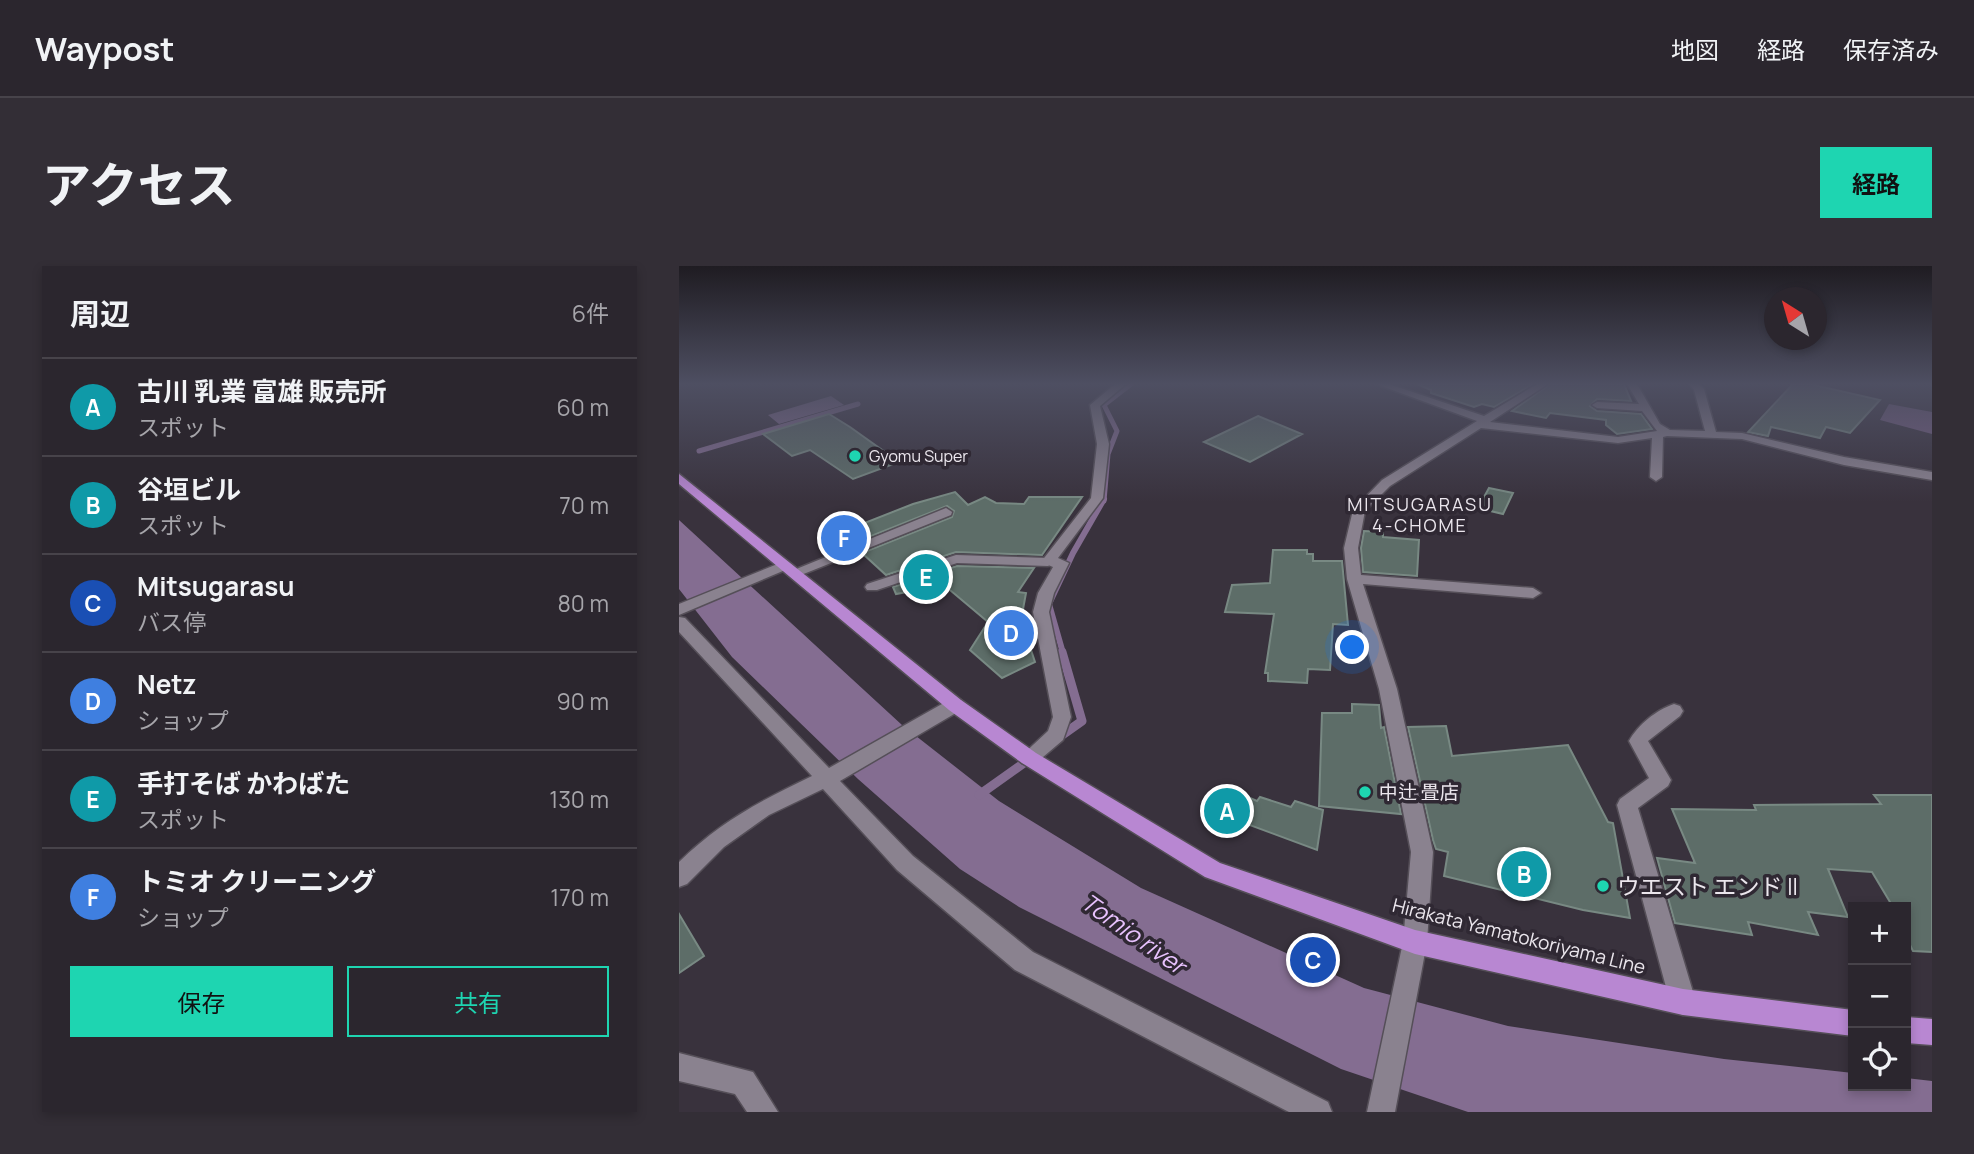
<!DOCTYPE html>
<html lang="ja">
<head>
<meta charset="utf-8">
<style>
	:root { --surface:#2b262e; --page:#332e36; --text:#f1f3f6; --muted:#a6a5aa; --line:#47434a; --accent:#1ed5b1 }
	body { margin:0; font-family:Manrope,"Noto Sans JP",sans-serif; background:var(--page); color:var(--text) }
	.controls { position:absolute; right:21px; bottom:21px; display:grid; overflow:hidden; border-radius:0px; box-shadow:0 4px 10px #0003 }
	.controls button { width:63px; height:63px; display:grid; place-items:center; padding:0; border:0; border-bottom:2px solid var(--line); background:var(--surface); color:var(--text); font:35px sans-serif }
	.compass { position:absolute; left:1085px; top:21px; width:63px; height:63px; border-radius:50%; background:var(--surface); box-shadow:0 4px 10px #0003; rotate:323deg }
	.you { position:absolute; left:674px; top:382px; width:24px; height:24px; margin:-18px; border:5px solid #fff; border-radius:50%; background:#1a73e8; box-shadow:0 0 0 10px #1a73e833 }
	.badge { display:grid; place-items:center; width:46px; height:46px; border-radius:50%; background:var(--accent); color:#fff; font-size:23px; font-weight:700 }
	.pin { position:absolute; translate:-50% -50%; border:4px solid #fff; box-shadow:0 2px 7px #0006 }
	.list { margin:0; padding:0; list-style:none }
	h2 { display:flex; justify-content:space-between; align-items:center; height:91px; margin:0; padding:0 28px; font-size:30px }
	h2 small { font-size:23px; font-weight:400; color:var(--muted) }
	.list li { display:grid; grid-template-columns:46px 1fr auto; gap:21px; align-items:center; box-sizing:border-box; height:98px; padding:0 28px; border-top:2px solid var(--line) }
	.list b { display:block; font-size:26px; white-space:nowrap }
	.list p { margin:0; font-size:23px; white-space:nowrap; color:var(--muted) }
	.list em { font-size:23px; font-style:normal; color:var(--muted) }
	.actions { display:flex; gap:14px; padding:21px 28px }
	.actions a { flex:1; padding:16px 0; border:2px solid var(--accent); border-radius:0px; text-align:center; font-size:24px; color:var(--accent) }
	.actions .main { background:var(--accent); color:#111 }
	.icon { flex:none; width:38px; height:38px; fill:none; stroke:currentColor; stroke-width:2; stroke-linecap:round; stroke-linejoin:round }
	.map { position:relative; flex:none; width:1253px; height:846px; overflow:hidden; border-radius:0px }
	header { display:flex; align-items:center; gap:42px; box-sizing:border-box; height:98px; padding:0 35px; background:var(--surface); border-bottom:2px solid var(--line) }
	header strong { font-size:33px }
	nav { display:flex; gap:38px; margin-inline-start:auto; font-size:24px }
	.intro { display:flex; align-items:center; justify-content:space-between; box-sizing:border-box; height:168px; padding:0 42px }
	h1 { margin:0; font-size:49px }
	.button { padding:18px 32px; border-radius:0px; background:var(--accent); color:#111; font-size:24px; font-weight:700 }
	main { display:flex; gap:42px; padding:0 42px }
	aside { flex:1; background:var(--surface); border-radius:0px; box-shadow:0 4px 10px #0003 }
	.map>svg:first-child { display:block }
	.forest { fill:#765e82 }
	.water { fill:#846d91 }
	.lines { fill:none; stroke-linecap:round; stroke-linejoin:round }
	.stream-far2 { stroke:#846d91; stroke-width:5 }
	.stream-far1 { stroke:#846d91; stroke-width:6 }
	.stream { stroke:#846d91; stroke-width:9 }
	.building { fill:#5d6d68; stroke:#788983; stroke-width:2 }
	.pedestrian-casing { stroke:#554f58; stroke-width:3 }
	.minor-casing { stroke:#554f58; stroke-width:3 }
	.tertiary-casing { stroke:#554f58; stroke-width:3 }
	.primary-casing { stroke:#554f58; stroke-width:3 }
	.pedestrian { fill:#8a828f; fill-rule:evenodd }
	.minor { fill:#8a828f; fill-rule:evenodd }
	.tertiary { fill:#8a828f; fill-rule:evenodd }
	.primary { fill:#b887d2; fill-rule:evenodd }
	.poi-dot { fill:#1ed5b1; stroke:#2f2833; stroke-width:2.5 }
	.labels { text-anchor:middle; dominant-baseline:central; stroke-width:7; stroke-linejoin:round; paint-order:stroke }
	.far-poi-label { font-size:16px; fill:#ebe6ed; stroke:#2f2833; text-anchor:start }
	.far-neighbourhood-label { font-size:18px; letter-spacing:2px; fill:#ebe6ed; stroke:#2f2833 }
	.poi-label { font-size:19px; fill:#ebe6ed; stroke:#2f2833; text-anchor:start }
	.street-label { font-size:19px; fill:#ebe6ed; stroke:#2f2833 }
	.near-poi-label { font-size:23px; fill:#ebe6ed; stroke:#2f2833; text-anchor:start }
	.near-water-label { font-size:24px; font-style:italic; fill:#e8c2fe; stroke:#2f2833 }
</style>
</head>
<body>
<header>
<strong>Waypost</strong>
<nav><a>地図</a><a>経路</a><a>保存済み</a></nav>
</header>
<div class="intro"><h1>アクセス</h1><a class="button">経路</a></div>
<main>
<aside>
<h2>周辺<small>6件</small></h2>
<ul class="list">
<li><span class="badge" style="background:#0f9aa8">A</span><div><b>古川 乳業 富雄 販売所</b><p>スポット</p></div><em>60 m</em></li>
<li><span class="badge" style="background:#0f9aa8">B</span><div><b>谷垣ビル</b><p>スポット</p></div><em>70 m</em></li>
<li><span class="badge" style="background:#1a4fb4">C</span><div><b>Mitsugarasu</b><p>バス停</p></div><em>80 m</em></li>
<li><span class="badge" style="background:#3f7fe0">D</span><div><b>Netz</b><p>ショップ</p></div><em>90 m</em></li>
<li><span class="badge" style="background:#0f9aa8">E</span><div><b>手打そば かわばた</b><p>スポット</p></div><em>130 m</em></li>
<li><span class="badge" style="background:#3f7fe0">F</span><div><b>トミオ クリーニング</b><p>ショップ</p></div><em>170 m</em></li>
</ul>
<div class="actions"><a class="main">保存</a><a>共有</a></div>
</aside>
<div class="map">
<svg width="1253" height="846" viewBox="0 0 1253 846">
	<rect width="100%" height="100%" fill="#39323d"/>
	<!-- forest -->
	<path class="forest" d="M1210 138 1253 146V168L1201 154Z"/>
	<!-- water -->
	<path class="water" d="M152 130 165 139 100 158 89 149Z
		M0 254 223 459 320 535 462 622 685 722 829 760 1045 793 1174 807V820H1227V812L1253 815V846H789L662 803 340 641 281 603 179 513 53 391 0 323Z"/>
	<g class="lines">
		<!-- stream-far2 -->
		<path class="stream-far2" d="M20 185 179 138
			M425 235 429 188 438 165 425 139 452 118"/>
		<!-- stream-far1 -->
		<path class="stream-far1" d="M384 387 370 338 394 287 425 233"/>
		<!-- stream -->
		<path class="stream" d="M379 472 403 455 383 386
			M300 529 352 492"/>
	</g>
	<!-- building -->
	<path class="building" d="M738 118H854L815 141 803 138 795 141 752 127V124Z
		M871 118H945L952 135 918 133 911 140 918 145 962 148 973 163 938 168 927 159V154L871 147 867 152 833 145Z
		M1114 118H1131L1201 134 1171 167 1147 161 1141 172 1092 161 1089 170 1069 166Z
		M150 148 171 161 220 196 174 213 131 184 113 190 84 168Z
		M579 150 623 168 571 196 525 176Z
		M810 222 834 227 824 248 799 242Z
		M276 226 289 239 306 231 317 237 345 238 350 231H403L363 289 277 286 207 309 183 287 273 251 275 245 268 240 172 278 160 267 234 238Z
		M685 265 704 266V271L740 274 738 310 684 306 682 282Z
		M594 284H628V288H634V295H663L669 359 654 358 651 404 629 403 628 417 589 415V407H586L595 348 546 346 553 319 591 317Z
		M278 300 355 302 339 326 347 327 342 354 356 396 323 412 291 384 309 356 265 319 217 328 214 321Z
		M673 438 700 439 702 462 705 461 722 548 640 540 643 447H673Z
		M767 460 773 490 889 479 929 556 934 557 951 652 904 644 765 610 769 586 757 583 754 574 729 461Z
		M550 523 578 535 581 531 612 541 616 535 644 544 638 584 533 545Z
		M1195 529H1253V686L1234 685 1227 671V641H1214L1193 606 1149 603 1169 651 1129 646 1139 669 1069 656 1073 669 996 657 978 592 1016 597 993 543 1077 544 1075 539 1202 538Z
		M0 648 25 690 0 707Z"/>
	<g class="lines">
		<!-- pedestrian casing -->
		<g class="pedestrian-casing">
			<path id="pedestrian" d="M277 289 369 292 376 296 369 300 278 297 198 324H188L186 321 188 318Z"/>
		</g>
		<!-- minor casing -->
		<g class="minor-casing">
			<path id="minor" d="M436 118H447L421 140 430 178 424 232 379 292 390 297 375 327 370 346 392 451 384 474 357 497 350 499 343 497 340 492 369 465 374 451 354 346 359 327 374 301 362 296 412 232 418 178 411 139Z
				M697 118H710L805 150 858 118H869L811 156 939 171 978 165 963 145 918 142 913 139 918 136 960 138 948 118H958L981 158 991 164 1026 165 1015 124 1010 118H1020L1025 123 1037 166 1063 167 1165 191 1253 206V214L1165 199 1063 173 988 170 984 171 983 211 977 215 971 211 973 172 939 177 802 162 711 220 686 245 679 282 682 309 854 322 862 327 854 332 684 318 718 423 754 586 748 676 744 684 736 688 728 684 724 676 732 586 700 423 668 313 665 282 674 244 703 214 798 155Z
				M267 242 273 246 272 249 122 309 117 310 110 306Z
				M106 295 113 299 111 302 0 349V338Z
				M0 351 6 352 150 502 270 434H282L285 439 282 444 161 515 234 590 354 686 649 836 653 846H610L336 704 218 604 144 523 90 549 45 581 8 618 0 621V596C41 556 81 535 133 510L0 366Z
				M995 438 1001 440 1004 445 1001 450 969 475 992 514 989 520 959 542 1017 736 1013 745 1004 749 995 745 991 736 938 539 941 533 970 512 950 475C959 459 977 444 995 438Z
				M0 787 74 806 99 846H68L56 828 0 815Z"/>
		</g>
		<!-- tertiary casing -->
		<g class="tertiary-casing">
			<path id="tertiary" d="M736 664 744 668 748 676 716 846H688L724 676 728 668Z"/>
		</g>
		<!-- primary casing -->
		<g class="primary-casing">
			<path id="primary" d="M0 208 282 434 357 487 541 597 736 664 1004 723 1174 744V770L1004 749 736 688 526 611 343 497 270 444 0 218Z
				M1227 751 1253 753V779L1227 777Z"/>
		</g>
		<!-- pedestrian -->
		<use href="#pedestrian" class="pedestrian"/>
		<!-- minor -->
		<use href="#minor" class="minor"/>
		<!-- tertiary -->
		<use href="#tertiary" class="tertiary"/>
		<!-- primary -->
		<use href="#primary" class="primary"/>
	</g>
	<!-- sky -->
	<linearGradient id="sky" x2="0" y2="1"><stop stop-color="#1f1c22"/><stop offset="0.5" stop-color="#4e4f62"/><stop offset="1" stop-color="#4e4f62" stop-opacity="0"/></linearGradient>
	<rect width="1253" height="236" fill="url(#sky)"/>
	<!-- markers -->
	<g class="poi-dot">
		<circle cx="176" cy="190" r="7"/>
		<circle cx="686" cy="526" r="7"/>
		<circle cx="924" cy="620" r="7"/>
	</g>
	<g class="labels">
		<!-- far-poi labels -->
		<g class="far-poi-label">
			<text x="190" y="190">Gyomu Super</text>
		</g>
		<!-- far-neighbourhood labels -->
		<g class="far-neighbourhood-label">
			<text x="741" y="238">MITSUGARASU<tspan x="741" dy="21">4-CHOME</tspan></text>
		</g>
		<!-- poi labels -->
		<g class="poi-label">
			<text x="700" y="526">中辻 畳店</text>
		</g>
		<!-- street labels -->
		<g class="street-label">
			<text transform="translate(840 670) rotate(14)">Hirakata Yamatokoriyama Line</text>
		</g>
		<!-- near-poi labels -->
		<g class="near-poi-label">
			<text x="938" y="620">ウエスト エンド II</text>
		</g>
		<!-- near-water labels -->
		<g class="near-water-label">
			<text transform="translate(455 667) rotate(35)">Tomio river</text>
		</g>
	</g>
</svg>
<div class="controls">
<button>+</button>
<button>−</button>
<button><svg class="icon" aria-label="locate" viewBox="0 0 24 24"><circle cx="12" cy="12" r="6"/><path d="M12 2v4M12 18v4M2 12h4M18 12h4"/></svg></button>
</div>
<svg class="compass" viewBox="-18 -18 36 36"><path d="M0-13l5 13h-10z" fill="#e53935"/><path d="M0 13l5-13h-10z" fill="#a6a5aa"/></svg>
<div class="you"></div>
<div class="pin badge" style="left:548px;top:545px;background:#0f9aa8">A</div>
<div class="pin badge" style="left:845px;top:608px;background:#0f9aa8">B</div>
<div class="pin badge" style="left:634px;top:694px;background:#1a4fb4">C</div>
<div class="pin badge" style="left:332px;top:367px;background:#3f7fe0">D</div>
<div class="pin badge" style="left:247px;top:311px;background:#0f9aa8">E</div>
<div class="pin badge" style="left:165px;top:272px;background:#3f7fe0">F</div>
</div>
</main>
</body>
</html>
